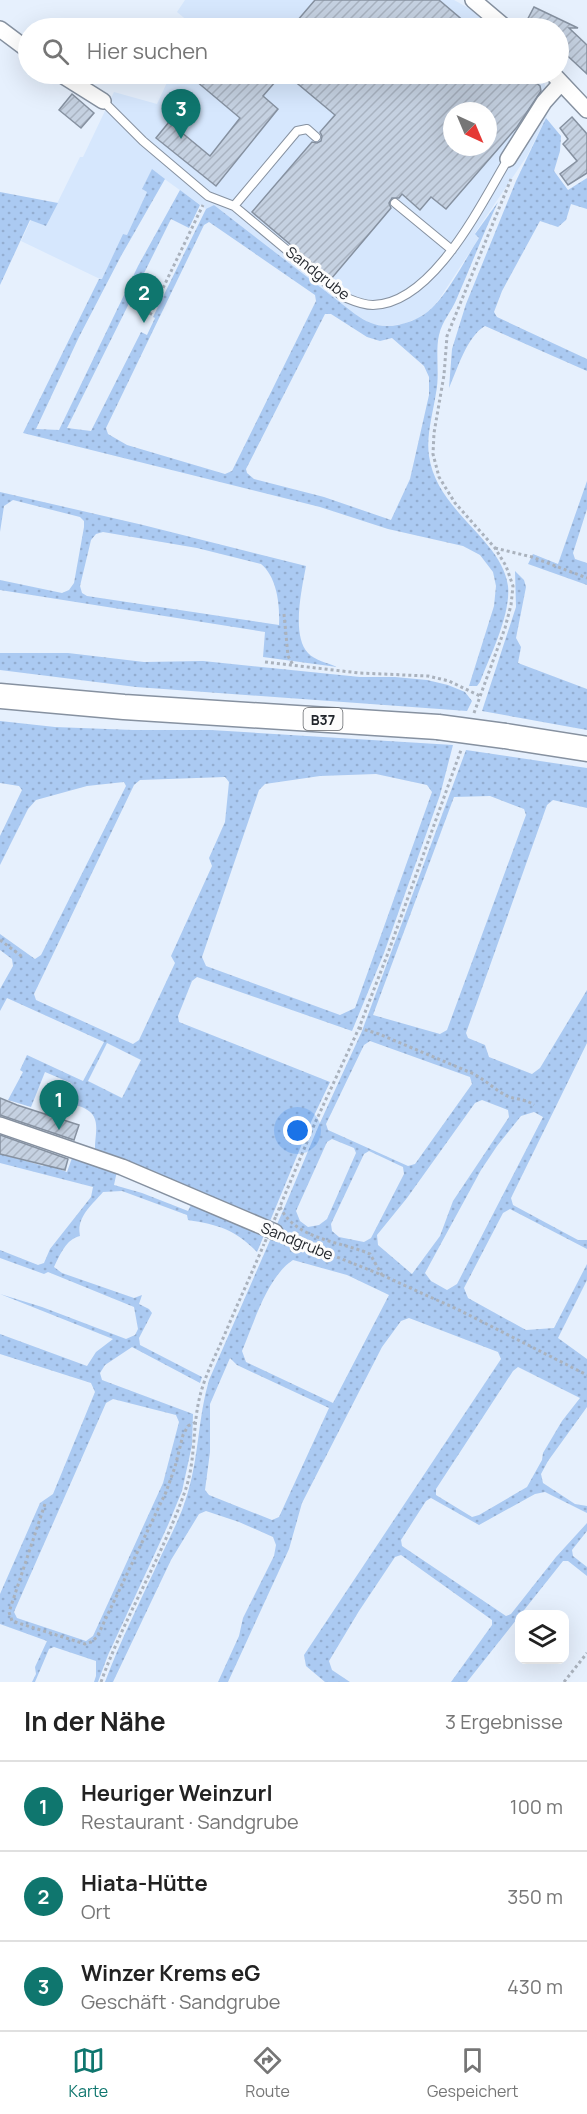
<!DOCTYPE html>
<html lang="de">
<head>
<meta charset="utf-8">
<style>
	:root { --surface:#fff; --page:#f6f6f6; --text:#222; --muted:#767676; --line:#e0e0e0; --accent:#0f766e }
	body { margin:0; font-family:Manrope,sans-serif; background:var(--page); color:var(--text) }
	.controls { position:absolute; right:18px; bottom:18px; display:grid; overflow:hidden; border-radius:12px; box-shadow:0 6px 24px #0002 }
	.controls button { width:54px; height:54px; display:grid; place-items:center; padding:0; border:0; border-bottom:2px solid var(--line); background:var(--surface); color:var(--text); font:30px sans-serif }
	.compass { position:absolute; left:443px; top:102px; width:54px; height:54px; border-radius:50%; background:var(--surface); box-shadow:0 6px 24px #0002; rotate:136deg }
	.you { position:absolute; left:298px; top:1131px; width:21px; height:21px; margin:-15px; border:4px solid #fff; border-radius:50%; background:#1a73e8; box-shadow:0 0 0 9px #1a73e833 }
	.badge { display:grid; place-items:center; width:39px; height:39px; border-radius:50%; background:var(--accent); color:#fff; font-size:20px; font-weight:700 }
	.pin { position:absolute; translate:-50% -50px; filter:drop-shadow(0 2px 3px #0008) }
	.pin::after { content:''; position:absolute; top:32px; width:21px; height:18px; background:inherit; clip-path:polygon(0 0,100% 0,50% 100%) }
	.list { margin:0; padding:0; list-style:none }
	h2 { display:flex; justify-content:space-between; align-items:center; height:78px; margin:0; padding:0 24px; font-size:26px }
	h2 small { font-size:20px; font-weight:400; color:var(--muted) }
	.list li { display:grid; grid-template-columns:39px 1fr auto; gap:18px; align-items:center; box-sizing:border-box; height:90px; padding:0 24px; border-top:2px solid var(--line) }
	.list b { display:block; font-size:22px; white-space:nowrap }
	.list p { margin:0; font-size:20px; white-space:nowrap; color:var(--muted) }
	.list em { font-size:20px; font-style:normal; color:var(--muted) }
	.icon { flex:none; width:33px; height:33px; fill:none; stroke:currentColor; stroke-width:2; stroke-linecap:round; stroke-linejoin:round }
	.map { position:relative; flex:none; width:587px; height:1682px; overflow:hidden }
	.search { position:absolute; background:var(--surface); box-shadow:0 6px 24px #0002; left:18px; right:18px; top:18px; height:66px; display:flex; align-items:center; gap:15px; box-sizing:border-box; padding:0 21px; border-radius:33px; color:var(--muted); font-size:22px }
	.sheet { height:348px; background:var(--surface) }
	nav { display:flex; justify-content:space-around; align-items:center; box-sizing:border-box; height:84px; border-top:2px solid var(--line); background:var(--surface); font-size:16px; color:var(--muted) }
	nav a { display:grid; justify-items:center; gap:3px }
	nav .on { color:var(--accent) }
	.map>svg:first-child { display:block }
	.built { fill:#d6e7fd; fill-rule:evenodd }
	.grass { fill:url(#grass-dots); fill-rule:evenodd }
	.building { fill:url(#building-hatch); stroke:#8691a0; stroke-width:1.5; fill-rule:evenodd }
	.lines { fill:none; stroke-linecap:round; stroke-linejoin:round }
	.service-casing { stroke:#8691a0; stroke-width:10 }
	.minor-casing { stroke:#8691a0; stroke-width:18 }
	.primary-casing { stroke:#8691a0; stroke-width:27 }
	.path { stroke:#aab2bd; stroke-width:3; stroke-dasharray:3 3; stroke-linecap:butt }
	.service { stroke:#fff; stroke-width:8 }
	.minor { stroke:#fff; stroke-width:15 }
	.primary { stroke:#fff; stroke-width:24 }
	.primary-bridge-casing { stroke:#8691a0; stroke-width:27; stroke-linecap:butt }
	.path-bridge { stroke:#aab2bd; stroke-width:3; stroke-dasharray:3 3; stroke-linecap:butt }
	.primary-bridge { stroke:#fff; stroke-width:24 }
	.labels { text-anchor:middle; dominant-baseline:central; stroke-width:6; stroke-linejoin:round; paint-order:stroke }
	.shield { fill:#fcfcfc; stroke:#63666a; stroke-width:1.5 }
	.shield-label { font-size:14px; font-weight:bold; fill:#21252b }
	.street-label { font-size:15px; fill:#21252b; stroke:#fcfcfc }
</style>
</head>
<body>
<div class="map">
<svg width="587" height="1682" viewBox="0 0 587 1682">
	<defs>
		<pattern id="grass-dots" width="8" height="8" patternUnits="userSpaceOnUse" patternTransform="scale(1.5)"><rect width="8" height="8" fill="#abcaf2"/><path d="M2 2h.1M6 6h.1" fill="none" stroke="#93add0" stroke-width="1.8" stroke-linecap="round"/></pattern>
		<pattern id="building-hatch" width="6" height="6" patternUnits="userSpaceOnUse" patternTransform="scale(1.5)"><rect width="6" height="6" fill="#c5d1e1"/><path d="M-1 1l2-2M0 6l6-6M5 7l2-2" fill="none" stroke="#a9b3c1"/></pattern>
	</defs>
	<rect width="100%" height="100%" fill="#e6f0fd"/>
	<!-- built -->
	<path class="built" d="M185 0H454L472 10 494 28H187L189 22 177 12Z
		M171 74H539L542 78 551 100 546 118 527 156 475 233 479 238 440 298 431 310 418 318 403 324 387 326 371 324 355 314 214 205 206 209 152 170 142 189 147 192 127 235 123 234 102 280 21 241 31 220 46 226 80 157H83L114 92 157 104ZM452 111H488V147H452Z"/>
	<!-- grass -->
	<path class="grass" d="M546 118 561 136 560 151 554 171 568 190 587 178V209L571 204 566 220 558 227 540 221 502 291 494 312 497 317 587 359V371L485 326C467 336 457 370 449 388L452 349 466 304 516 181Z
		M152 169 165 179 121 256 79 337 36 429 59 430 138 266 180 190 200 205 189 228 171 219 67 428 91 431 141 332 147 335 155 318 153 317 206 209 214 205 355 314C360 317 365 321 371 323 389 331 418 322 432 308 451 289 464 261 479 238L475 234 498 202C483 234 471 266 457 298 452 311 442 321 439 335 435 352 440 374 436 393 433 413 426 436 429 456 437 512 502 539 508 586 511 614 490 656 480 682L477 686H469L494 606 496 586 493 572 480 555 463 546 388 529 320 507 23 433 99 279H102L123 234 127 235 147 192 142 189ZM209 222 315 295 316 301 232 471 225 474 127 445 108 434 106 428 204 225ZM325 314H331L367 337 380 341 392 338 424 366 429 377V395L410 479 391 520 324 497 254 479 247 473 246 469Z
		M0 192 58 203 46 226 30 220 0 285Z
		M587 481V509L573 553 575 559 587 563V585L528 564 533 554 558 564Z
		M0 492 143 525 306 566C302 588 291 635 308 653 314 660 328 663 337 667L263 657 265 632 0 590V580L62 593 69 590 74 583 84 527V521L80 517 13 500 4 506 0 532ZM103 532 197 548 261 564C277 577 280 605 279 625L87 596 82 593 80 586 91 540 96 534Z
		M515 571 524 580 526 587 516 638 521 647 518 663 587 689V730L482 711 516 607Z
		M0 653H68L144 662 203 661 360 677H395L427 680 448 685 465 692 472 701 467 711 136 687 0 670Z
		M0 721 55 727 133 730H211L453 745 440 795 384 953 352 1031 197 977 192 981 178 1016 179 1022 330 1082 311 1122 268 1226 95 1151C94 1135 103 1117 84 1108 78 1105 72 1106 67 1100L73 1086 71 1083 45 1072 31 1107 8 1100 23 1072 20 1070 27 1055 83 1081 104 1042 7 998 0 1011V989L13 966 12 959 0 950V934L35 959 41 955 126 786 124 782 87 786 36 800 28 809 0 865V836L22 790 19 786 0 783ZM376 774 427 785 432 792 355 1008 340 1015 206 966 202 957 259 790 265 784 320 776ZM225 777 229 782 225 822 209 858 212 866 171 956 175 963 139 1040 133 1044 36 1000 34 994 134 785 140 780ZM107 1043 141 1060 122 1098 88 1081Z
		M466 750 587 768V808L553 800 547 805 466 1033 468 1038 485 1045 489 1057 532 1074 540 1068 587 990V1043L511 1198 513 1205 578 1240H587V1249L510 1209 503 1213 464 1288 468 1298 526 1330 554 1328 587 1264V1280L558 1338 587 1359V1407L548 1461 541 1474 543 1483 575 1504 587 1506V1513L545 1492 535 1494 479 1525 431 1498 426 1501 401 1540 402 1546 506 1616 511 1614 556 1557 587 1523V1531L572 1550 573 1556 587 1567V1576L568 1561H563L467 1682H451L492 1625V1620L401 1555 395 1557 359 1611 329 1661 332 1670 350 1682H325L306 1666 304 1655 501 1359 498 1352 409 1318 401 1321 382 1347 302 1503 289 1549 228 1682H218L239 1636 243 1618 274 1556 276 1545 273 1537 239 1522 206 1511 199 1514 171 1560 113 1682H105C121 1639 142 1598 161 1556 171 1535 182 1514 188 1492 199 1455 198 1417 209 1380L285 1206 319 1125 362 1031ZM490 796 524 809 526 815 447 1030 440 1034 373 1015 454 797ZM370 1041 470 1077 472 1084 415 1164 408 1166 328 1130 326 1124 364 1045ZM482 1100 508 1110 509 1117 453 1201 440 1236 412 1274 378 1245 377 1235 407 1198 475 1103ZM534 1112 543 1117 457 1284 447 1290 431 1281 425 1273 481 1170 497 1146 521 1116ZM332 1139 354 1148 356 1153 327 1219 319 1225 308 1227 300 1221 296 1211 327 1142ZM369 1151 403 1167 404 1174 371 1238 364 1242 339 1237 332 1231 331 1224 364 1154ZM293 1260 347 1275 389 1295 333 1403 246 1362 242 1351C254 1323 267 1277 293 1260ZM230 1358 237 1365 329 1408 279 1517 272 1520 209 1495 205 1490 210 1452V1404ZM518 1367 580 1398 562 1421 543 1453 542 1460 527 1487 479 1515 472 1517 436 1495V1489L513 1371Z
		M0 1144 3 1154 43 1166 45 1164 67 1172 72 1158 117 1171 114 1185 142 1193 188 1211 192 1203 265 1233 257 1252C234 1229 219 1225 188 1220L187 1215 122 1191 103 1192C92 1205 76 1217 80 1236 66 1239 60 1255 54 1267L62 1273 134 1298 142 1295 139 1304 149 1309 152 1313 139 1338 140 1345 202 1377 200 1383 132 1347 105 1365 100 1373 102 1380 193 1414 192 1445 182 1491 168 1525 108 1655 98 1682H94L96 1676V1661L54 1647 49 1649 35 1682H32L36 1674 35 1667 47 1641 0 1624V1594L40 1503 53 1494 95 1392 91 1383 0 1354V1334L87 1366 96 1352 113 1339 0 1294 42 1307 126 1339 135 1335 138 1329 134 1307 48 1272 44 1274 0 1258V1250L38 1265 44 1263 50 1249 91 1197 93 1187 0 1163ZM113 1399 176 1415 179 1422 163 1483 93 1636 86 1641 17 1618 14 1612 106 1403Z"/>
	<!-- building -->
	<path class="building" d="M315 0H439L472 28H291Z
		M534 7 578 28H569L587 45V74L558 47V28H523Z
		M202 74H282L263 96 278 109 216 186 156 138 169 122 210 156 240 118 196 81Z
		M286 74H525L540 86 541 91 517 127 446 209 431 197 420 210 402 194 399 198H392L389 203 391 208 331 279 252 212 312 142 317 143 321 141 322 136 320 132 335 115ZM452 111H488V147H452Z
		M72 94 94 113 81 128 59 110Z
		M572 117 587 134V173L568 185 560 174 577 161 563 144 568 139 560 128Z
		M0 1098 17 1105 79 1125 74 1140 0 1115Z
		M0 1135 68 1159 65 1170 0 1154Z"/>
	<g class="lines">
		<!-- service casing -->
		<g class="service-casing">
			<path id="service" d="M103 101 143 141 208 196 234 206 342 296C352 300 361 305 373 305 433 304 481 204 508 159
				M395 203 452 250
				M234 206 297 131 307 129 316 137"/>
		</g>
		<!-- minor casing -->
		<g class="minor-casing">
			<path id="minor" d="M473 0 506 28
				M0 29 28 50
				M60 74 103 101
				M553 74 587 110
				M508 159 544 102 561 83
				M0 1125 122 1167 275 1232"/>
		</g>
		<!-- primary casing -->
		<g class="primary-casing">
			<path id="primary" d="M0 696 124 707 438 727
				M505 736 587 749"/>
		</g>
		<!-- path -->
		<path class="path" d="M150 315 203 205
			M495 548 532 557 587 578
			M284 614 288 656 293 665
			M265 662 359 673 428 676 449 681 480 696
			M474 713 505 628 511 605 513 586 506 566 495 548 455 503 439 477 433 454 434 433 444 375 447 336 511 179
			M0 940 24 958
			M359 1028 379 1034 474 1074C485 1080 497 1091 507 1096 516 1100 524 1098 534 1105
			M280 1207C296 1240 340 1241 370 1254L382 1275
			M276 1216 315 1123 359 1028 388 953 461 750
			M287 1237 382 1275 461 1311 587 1375
			M45 1504 9 1612 12 1621 85 1644 91 1642 97 1637 166 1492 175 1467 183 1435 188 1426 196 1422
			M101 1682C124 1618 161 1559 184 1494 196 1462 192 1432 199 1400 204 1377 215 1357 224 1336 237 1305 251 1275 264 1244
			M564 1682 587 1653"/>
		<!-- service -->
		<use href="#service" class="service"/>
		<!-- minor -->
		<use href="#minor" class="minor"/>
		<!-- primary -->
		<use href="#primary" class="primary"/>
		<!-- primary-bridge casing -->
		<g class="primary-bridge-casing">
			<path id="primary-bridge" d="M438 727 505 736"/>
		</g>
		<!-- path-bridge -->
		<path class="path-bridge" d="M265 1242 276 1216"/>
		<!-- primary-bridge -->
		<use href="#primary-bridge" class="primary-bridge"/>
	</g>
	<g class="labels">
		<!-- shield labels -->
		<rect class="shield" x="303.5" y="708" width="39" height="22" rx="4.5"/>
		<g class="shield-label">
			<text x="323" y="719">B37</text>
		</g>
		<!-- street labels -->
		<g class="street-label">
			<text transform="translate(318 273) rotate(38)">Sandgrube</text>
			<text transform="translate(297 1241) rotate(22)">Sandgrube</text>
		</g>
	</g>
</svg>
<div class="controls">
<button><svg class="icon" aria-label="layers" viewBox="0 0 24 24"><path d="M12 4l9 5-9 5-9-5zM3 14l9 5 9-5"/></svg></button>
</div>
<svg class="compass" viewBox="-18 -18 36 36"><path d="M0-13l5 13h-10z" fill="#e53935"/><path d="M0 13l5-13h-10z" fill="#767676"/></svg>
<div class="you"></div>
<div class="pin badge" style="left:59px;top:1130px">1</div>
<div class="pin badge" style="left:144px;top:323px">2</div>
<div class="pin badge" style="left:181px;top:139px">3</div>
<div class="search"><svg class="icon" aria-label="search" viewBox="0 0 24 24"><circle cx="10" cy="10" r="6"/><path d="M15 15l6 6"/></svg>Hier suchen</div>
</div>
<section class="sheet">
<h2>In der Nähe<small>3 Ergebnisse</small></h2>
<ul class="list">
<li><span class="badge">1</span><div><b>Heuriger Weinzurl</b><p>Restaurant · Sandgrube</p></div><em>100 m</em></li>
<li><span class="badge">2</span><div><b>Hiata-Hütte</b><p>Ort</p></div><em>350 m</em></li>
<li><span class="badge">3</span><div><b>Winzer Krems eG</b><p>Geschäft · Sandgrube</p></div><em>430 m</em></li>
</ul>
</section>
<nav>
<a class="on"><svg class="icon" aria-label="map" viewBox="0 0 24 24"><path d="M3 6l6-2 6 2 6-2v14l-6 2-6-2-6 2zM9 4v14M15 6v14"/></svg>Karte</a>
<a><svg class="icon" aria-label="directions" viewBox="0 0 24 24"><path d="M12 3l9 9-9 9-9-9zM9 14v-3h6M13 9l2 2-2 2"/></svg>Route</a>
<a><svg class="icon" aria-label="saved" viewBox="0 0 24 24"><path d="M7 4h10v16l-5-4-5 4z"/></svg>Gespeichert</a>
</nav>
</body>
</html>
